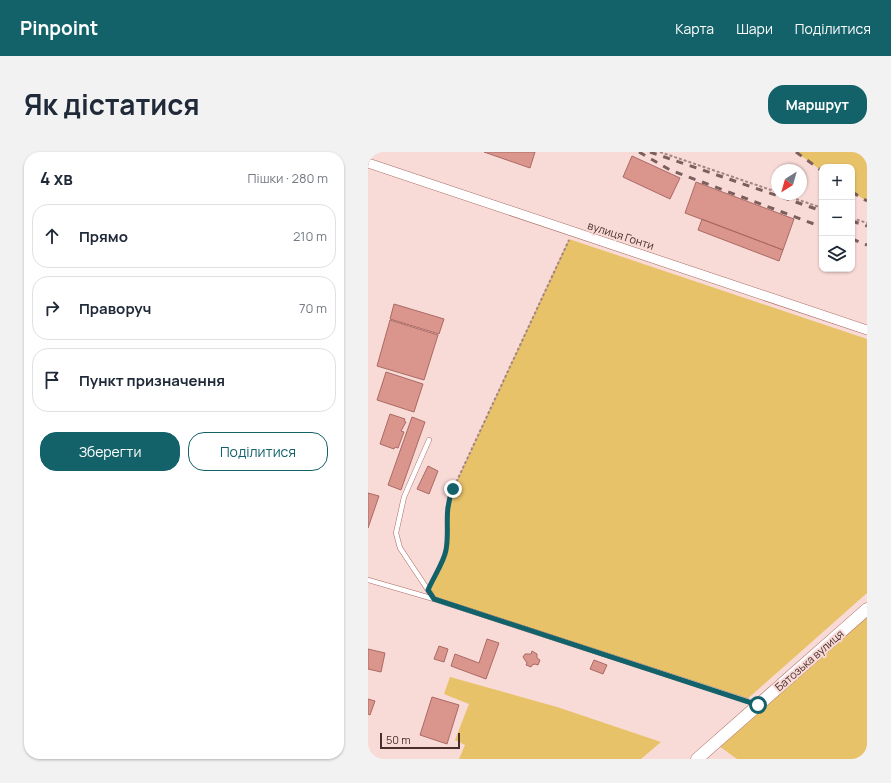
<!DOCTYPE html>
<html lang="uk">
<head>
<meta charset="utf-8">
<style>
	:root { --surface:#fff; --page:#f2f2f3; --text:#1f2937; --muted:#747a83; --line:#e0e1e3; --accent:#13626a }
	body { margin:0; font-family:Manrope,sans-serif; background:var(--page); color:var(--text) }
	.controls { position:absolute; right:12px; top:12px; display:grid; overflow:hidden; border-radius:8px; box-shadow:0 1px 3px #0004 }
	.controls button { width:36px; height:36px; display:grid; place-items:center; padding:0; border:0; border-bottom:1px solid var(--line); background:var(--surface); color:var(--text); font:20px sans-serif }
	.compass { position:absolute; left:403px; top:12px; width:36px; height:36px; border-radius:50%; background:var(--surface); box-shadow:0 1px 3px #0004; rotate:217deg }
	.scale { position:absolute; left:12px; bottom:10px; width:80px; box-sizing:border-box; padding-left:4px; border:2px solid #4a2e2b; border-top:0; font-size:11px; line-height:14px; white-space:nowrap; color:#4a2e2b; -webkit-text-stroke:3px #f8dad6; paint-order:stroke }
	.stop { position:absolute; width:12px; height:12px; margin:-9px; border:3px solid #13626a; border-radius:50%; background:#fff }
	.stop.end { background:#13626a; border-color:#fff; box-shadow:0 1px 4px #0008 }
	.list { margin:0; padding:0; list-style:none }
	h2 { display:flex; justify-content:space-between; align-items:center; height:52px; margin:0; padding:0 16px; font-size:17px }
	h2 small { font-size:13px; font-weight:400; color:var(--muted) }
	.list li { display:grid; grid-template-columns:26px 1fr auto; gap:12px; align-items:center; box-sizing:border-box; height:64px; margin:0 8px 8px; padding:0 8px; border:1px solid var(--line); border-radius:16px }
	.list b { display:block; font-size:15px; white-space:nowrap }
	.list em { font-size:13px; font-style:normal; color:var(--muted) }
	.actions { display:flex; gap:8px; padding:12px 16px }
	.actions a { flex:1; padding:9px 0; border:1px solid var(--accent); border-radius:16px; text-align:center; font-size:14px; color:var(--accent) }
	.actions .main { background:var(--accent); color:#fff }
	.icon { flex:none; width:22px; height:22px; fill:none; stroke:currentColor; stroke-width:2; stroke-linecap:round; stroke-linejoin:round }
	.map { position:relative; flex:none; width:499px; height:607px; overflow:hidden; border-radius:16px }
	header { display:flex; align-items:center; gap:24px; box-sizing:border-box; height:56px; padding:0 20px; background:var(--accent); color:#fff }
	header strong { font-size:19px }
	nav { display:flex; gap:22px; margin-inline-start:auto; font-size:14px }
	.intro { display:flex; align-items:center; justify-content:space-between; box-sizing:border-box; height:96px; padding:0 24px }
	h1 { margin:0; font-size:28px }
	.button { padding:10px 18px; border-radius:16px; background:var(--accent); color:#fff; font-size:14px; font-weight:700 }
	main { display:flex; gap:24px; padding:0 24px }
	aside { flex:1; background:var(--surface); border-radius:16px; box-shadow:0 1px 3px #0004 }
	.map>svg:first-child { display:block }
	.green { fill:#e8c269 }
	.building { fill:#da958d; stroke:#ab6a64 }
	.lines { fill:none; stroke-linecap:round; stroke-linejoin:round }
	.service-casing { stroke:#ab6a63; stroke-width:5.5 }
	.minor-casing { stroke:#ab6a63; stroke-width:10 }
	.tertiary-casing { stroke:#ab6a63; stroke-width:13 }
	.path { stroke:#a38683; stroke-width:2; stroke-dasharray:3 2; stroke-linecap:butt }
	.service { stroke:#fff; stroke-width:4.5 }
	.minor { stroke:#fff; stroke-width:9 }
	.tertiary { stroke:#fff; stroke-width:12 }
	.rail { stroke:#7c5f5c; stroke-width:3; stroke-dasharray:7 7; stroke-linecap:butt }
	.route { stroke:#13626a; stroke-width:5 }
	.labels { text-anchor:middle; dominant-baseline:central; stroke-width:4; stroke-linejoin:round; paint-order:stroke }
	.street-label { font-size:11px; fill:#4a2e2b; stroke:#f8dad6 }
</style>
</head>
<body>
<header>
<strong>Pinpoint</strong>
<nav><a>Карта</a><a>Шари</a><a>Поділитися</a></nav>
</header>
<div class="intro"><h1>Як дістатися</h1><a class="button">Маршрут</a></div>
<main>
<aside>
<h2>4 хв<small>Пішки · 280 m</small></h2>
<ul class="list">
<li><svg class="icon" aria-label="ahead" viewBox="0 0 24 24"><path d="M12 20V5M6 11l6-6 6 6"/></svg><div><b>Прямо</b></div><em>210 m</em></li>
<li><svg class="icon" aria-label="right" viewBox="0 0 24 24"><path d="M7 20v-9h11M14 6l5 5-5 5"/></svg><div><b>Праворуч</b></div><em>70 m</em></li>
<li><svg class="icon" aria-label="arrive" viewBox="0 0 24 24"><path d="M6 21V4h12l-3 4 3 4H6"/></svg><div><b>Пункт призначення</b></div></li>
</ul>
<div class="actions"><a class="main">Зберегти</a><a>Поділитися</a></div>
</aside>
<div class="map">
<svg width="499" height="607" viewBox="0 0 499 607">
	<rect width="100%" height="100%" fill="#f8dad6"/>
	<!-- green -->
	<path class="green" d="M428 0H499V49L484 40V15H454V19Z
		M201 87 499 187V441L377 549 66 447 60 438C66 426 73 414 77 401 83 385 78 365 80 348Z
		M499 457V607H369L347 591Z
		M82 525 189 555 293 590 273 607H91L97 593 87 588 101 552 76 542Z"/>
	<!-- building -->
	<path class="building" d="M116 0H167L162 16Z
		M264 4 312 26 302 47 255 25Z
		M328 30 426 67 415 98 317 61Z
		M334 67 415 98 411 109 330 78Z
		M26 152 76 167 71 182 22 167Z
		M22 168 70 183 56 228 9 214Z
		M18 220 55 232 46 260 9 248Z
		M22 262 37 267 36 269 38 270 33 279 36 280 30 296 27 295 26 297 12 292Z
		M44 265 57 270 33 338 20 333Z
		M60 314 70 319 61 342 49 337Z
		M0 341 11 344 0 376Z
		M119 487 131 491 118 527 83 514 87 502 111 511Z
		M71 494 80 497 76 510 66 507Z
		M0 497 17 501 13 520 0 517Z
		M164 499 169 502V506L172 508 170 513 167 512 164 513 163 515 158 513 159 511 155 505 157 502H163Z
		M226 508 239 513 235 522 222 517Z
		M64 545 91 553 79 592 52 583Z
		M0 547 7 549 2 563 0 562Z"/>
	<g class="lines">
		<!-- service casing -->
		<g class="service-casing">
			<path id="service" d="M61 288 36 345 28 381 32 396 66 447
				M0 428 66 447 389 552"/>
		</g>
		<!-- minor casing -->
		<g class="minor-casing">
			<path id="minor" d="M0 11 499 178"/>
		</g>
		<!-- tertiary casing -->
		<g class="tertiary-casing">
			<path id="tertiary" d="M329 607 499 457"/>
		</g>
		<!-- path -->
		<path class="path" d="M292 0 409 40
			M414 42 454 56
			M484 66 499 71
			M64 430C68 420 74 411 77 401 83 385 78 365 80 348L201 88"/>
		<!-- service -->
		<use href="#service" class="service"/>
		<!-- minor -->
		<use href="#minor" class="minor"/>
		<!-- tertiary -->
		<use href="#tertiary" class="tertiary"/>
		<!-- rail -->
		<path class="rail" d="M271 0 302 18 454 75
			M282 0 454 59
			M428 0 454 19
			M484 40 499 49
			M484 69 499 74
			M484 87 499 93"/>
	</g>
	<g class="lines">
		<!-- route -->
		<path class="route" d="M85 337C75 360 82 376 78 398 76 410 65 426 60 438L66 447 390 553"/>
	</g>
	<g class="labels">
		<!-- street labels -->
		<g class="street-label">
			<text transform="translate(253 83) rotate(18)">вулиця Гонти</text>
			<text transform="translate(441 508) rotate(-41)">Батозька вулиця</text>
		</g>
	</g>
</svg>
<div class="controls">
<button>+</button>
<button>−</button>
<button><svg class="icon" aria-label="layers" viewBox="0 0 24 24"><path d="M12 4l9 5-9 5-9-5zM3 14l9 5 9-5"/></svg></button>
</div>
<svg class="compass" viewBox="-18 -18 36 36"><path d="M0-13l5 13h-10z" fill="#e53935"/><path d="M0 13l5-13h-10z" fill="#747a83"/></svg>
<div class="scale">50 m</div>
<div class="stop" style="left:390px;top:553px"></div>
<div class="stop end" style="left:85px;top:337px"></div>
</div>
</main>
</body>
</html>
